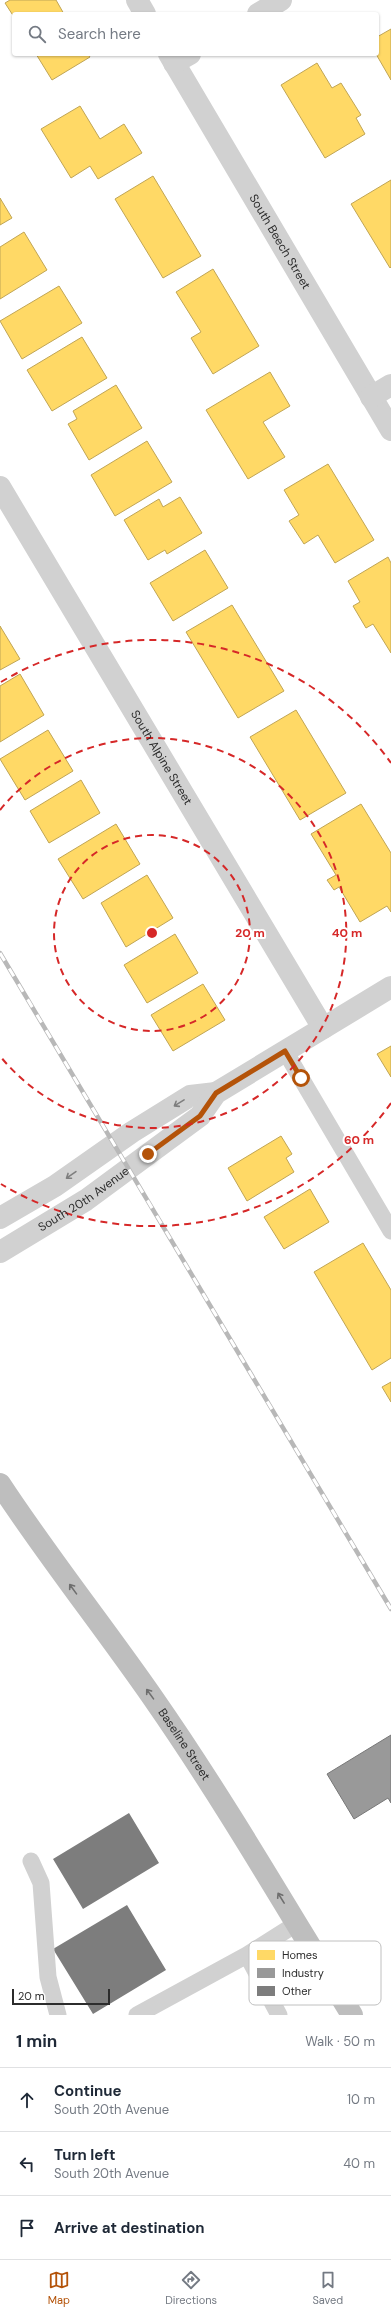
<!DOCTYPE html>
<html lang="en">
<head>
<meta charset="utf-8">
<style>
	:root { --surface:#fff; --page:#f6f6f7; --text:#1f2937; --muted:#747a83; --line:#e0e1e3; --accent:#b45309 }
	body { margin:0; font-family:"DM Sans",sans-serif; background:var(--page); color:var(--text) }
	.scale { position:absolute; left:12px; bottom:10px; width:98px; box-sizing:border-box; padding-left:4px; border:2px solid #2c2c2c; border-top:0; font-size:11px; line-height:14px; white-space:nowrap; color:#2c2c2c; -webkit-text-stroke:3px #fff; paint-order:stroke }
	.stop { position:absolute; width:12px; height:12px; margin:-9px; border:3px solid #b45309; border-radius:50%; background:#fff }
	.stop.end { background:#b45309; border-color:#fff; box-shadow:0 1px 4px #0008 }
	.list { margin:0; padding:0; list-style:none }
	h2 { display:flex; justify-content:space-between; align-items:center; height:52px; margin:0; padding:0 16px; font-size:17px }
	h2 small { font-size:13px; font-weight:400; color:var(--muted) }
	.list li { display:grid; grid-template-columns:26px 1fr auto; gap:12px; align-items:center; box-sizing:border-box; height:64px; padding:0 16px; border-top:1px solid var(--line) }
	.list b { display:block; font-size:15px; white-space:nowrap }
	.list p { margin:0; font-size:13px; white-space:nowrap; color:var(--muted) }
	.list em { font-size:13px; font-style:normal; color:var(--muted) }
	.icon { flex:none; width:22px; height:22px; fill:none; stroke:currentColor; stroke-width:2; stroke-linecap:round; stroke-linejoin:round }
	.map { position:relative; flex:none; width:391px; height:2015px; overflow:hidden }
	.search { position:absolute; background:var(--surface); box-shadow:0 1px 3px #0004; left:12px; right:12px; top:12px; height:44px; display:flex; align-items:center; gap:10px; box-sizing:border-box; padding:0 14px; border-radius:4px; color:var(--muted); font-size:15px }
	.sheet { height:244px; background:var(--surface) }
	nav { display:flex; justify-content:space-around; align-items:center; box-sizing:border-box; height:56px; border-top:1px solid var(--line); background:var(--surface); font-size:11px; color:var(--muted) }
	nav a { display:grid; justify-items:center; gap:2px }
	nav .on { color:var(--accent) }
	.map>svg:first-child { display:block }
	.homes { fill:#ffd966; stroke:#c0a555 }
	.industry { fill:#999; stroke:#787878 }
	.building { fill:#7d7d7d }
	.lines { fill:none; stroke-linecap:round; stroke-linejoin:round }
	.lane { stroke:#d1d1d1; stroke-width:17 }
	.street { stroke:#d1d1d1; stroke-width:22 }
	.highway { stroke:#bebebe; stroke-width:22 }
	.rail-casing { stroke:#b8b8b8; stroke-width:4.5 }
	.rail { stroke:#fff; stroke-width:3; stroke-dasharray:9; stroke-linecap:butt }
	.oneway { stroke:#7e7e7e }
	.oneway2 { stroke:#6e6e6e }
	.route { stroke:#b45309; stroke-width:5 }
	.ring { fill:none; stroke:#d62828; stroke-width:2; stroke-dasharray:7 5 }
	.labels { text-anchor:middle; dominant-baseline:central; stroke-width:4; stroke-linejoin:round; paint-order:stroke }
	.street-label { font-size:12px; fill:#2c2c2c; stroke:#fff }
	.key { fill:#fff; stroke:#c0c0c0; stroke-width:1 }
	.key-label { font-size:11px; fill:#2c2c2c }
	.centre { fill:#d62828; stroke:#fff; stroke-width:2 }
	.ring-label { font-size:12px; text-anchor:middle; font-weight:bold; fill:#d62828; stroke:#fff; stroke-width:4; stroke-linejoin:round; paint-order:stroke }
</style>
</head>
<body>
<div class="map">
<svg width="391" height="2015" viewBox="0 0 391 2015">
	<rect width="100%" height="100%" fill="#fff"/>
	<!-- homes -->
	<path class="homes" d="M10 0H56L64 14H14V17L5 3Z
		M391 29V80L376 54 377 37Z
		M36 54H88L90 57 52 80Z
		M317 63 332 88 341 83 361 115 356 118 365 134 325 158 281 85Z
		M80 106 100 139 124 124 142 153 98 179 90 166 71 178 41 129Z
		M153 176 201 256 163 278 115 199Z
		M391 180V267L390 268 351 204Z
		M0 198 12 218 0 225Z
		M24 232 47 270 0 299V247Z
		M213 269 259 346 213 374 191 338 201 332 176 292Z
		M59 286 82 323 22 359 0 321Z
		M82 337 107 378 52 411 27 370Z
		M270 372 290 406 263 422 285 457 248 479 206 410Z
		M116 385 142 428 89 460 68 424 77 419 73 411Z
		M147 441 172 482 115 516 91 475Z
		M328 464 374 540 335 563 318 535 304 544 289 521 299 515 284 490Z
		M180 497 202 533 167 554 165 550 148 560 124 520 159 499 163 507Z
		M205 550 228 588 173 621 150 583Z
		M388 557 391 563V653L373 624 366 628 353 606 360 602 348 581Z
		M232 605 284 691 238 718 186 632Z
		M0 626 20 659 0 670Z
		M20 674 44 715 0 742V686Z
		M296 710 346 793 300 820 250 737Z
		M48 730 73 771 25 800 0 759Z
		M81 780 100 813 49 843 30 811Z
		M361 804 391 853V912L387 906 360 922 339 887 334 890 327 880 336 875 311 834Z
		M116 824 140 864 83 899 58 859Z
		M147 875 173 918 126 947 101 903Z
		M175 934 198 973 147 1003 124 965Z
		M203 984 225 1020 173 1051 151 1015Z
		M391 1046V1077L377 1054Z
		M281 1136 292 1154 286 1158 294 1172 247 1201 228 1168Z
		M310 1189 329 1222 284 1249 264 1217Z
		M363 1243 391 1290V1358L372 1370 314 1272Z
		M391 1382V1402L382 1387Z"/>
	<!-- industry -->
	<path class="industry" d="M391 1735V1803L388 1798 354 1819 327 1774Z"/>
	<!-- building -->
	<path class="building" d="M129 1813 159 1863 83 1909 53 1859Z
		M127 1905 166 1970 93 2014 53 1949Z"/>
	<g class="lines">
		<!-- lane -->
		<path class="lane" d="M285 1051 391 1231
			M31 1861 41 1883 48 1977 58 2015
			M247 1955 296 1924
			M137 2015 247 1955 279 2015"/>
		<!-- street -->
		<g class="street">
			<path d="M137 0 145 14"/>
			<path d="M258 14 281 0"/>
			<path id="s1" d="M169 54 391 430"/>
			<path d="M174 63 190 54"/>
			<path d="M371 397 391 385"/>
			<path id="s2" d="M0 487 323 1028"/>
			<path d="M0 1218 55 1186 132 1132 190 1096 216 1093"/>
			<path id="s3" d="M0 1252 86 1200 200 1116 216 1093 391 987"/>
		</g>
		<!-- highway -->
		<path class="highway" id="s4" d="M0 1484C48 1557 103 1626 153 1698 224 1800 287 1909 352 2015"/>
		<!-- rail casing -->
		<g class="rail-casing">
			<path id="rail" d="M0 953 391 1609"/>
		</g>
		<!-- rail -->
		<use href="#rail" class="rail"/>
	</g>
	<!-- one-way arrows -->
	<defs><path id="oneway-shaft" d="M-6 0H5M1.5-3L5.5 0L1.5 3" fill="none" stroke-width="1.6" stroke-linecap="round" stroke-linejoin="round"/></defs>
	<g class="oneway">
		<use href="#oneway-shaft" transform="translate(179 1103) rotate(148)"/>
		<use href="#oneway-shaft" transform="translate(71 1175) rotate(145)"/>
	</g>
	<g class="oneway2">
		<use href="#oneway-shaft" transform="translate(73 1589) rotate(-126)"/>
		<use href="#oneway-shaft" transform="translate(150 1694) rotate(-126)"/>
		<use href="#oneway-shaft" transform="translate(281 1898) rotate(-122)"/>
	</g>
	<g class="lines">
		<!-- route -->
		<path class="route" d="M148 1154 200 1116 216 1093 285 1051 301 1078"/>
	</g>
	<!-- distance rings -->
	<g class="ring">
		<circle cx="152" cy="933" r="98"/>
		<path d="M0 810A195 195 0 1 1 0 1056"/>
		<path d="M391 1103A293 293 0 0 1 1 1184M1 682A293 293 0 0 1 391 763"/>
	</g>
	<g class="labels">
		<!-- street labels -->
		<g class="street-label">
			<text stroke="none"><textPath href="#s1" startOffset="218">South Beech Street</textPath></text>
			<text stroke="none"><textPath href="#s2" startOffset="315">South Alpine Street</textPath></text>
			<text stroke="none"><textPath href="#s3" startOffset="99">South 20th Avenue</textPath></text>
			<text stroke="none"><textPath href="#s4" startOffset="319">Baseline Street</textPath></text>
		</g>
	</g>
	<!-- legend -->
	<rect x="249" y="1941" width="132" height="64" rx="6" class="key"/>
	<rect x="257" y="1950" width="18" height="10" fill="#ffd966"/>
	<rect x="257" y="1968" width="18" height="10" fill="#999"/>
	<rect x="257" y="1986" width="18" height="10" fill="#7d7d7d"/>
	<g class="key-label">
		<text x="282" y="1959">Homes</text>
		<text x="282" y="1977">Industry</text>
		<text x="282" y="1995">Other</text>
	</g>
	<circle cx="152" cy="933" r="6" class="centre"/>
	<g class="ring-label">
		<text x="250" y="937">20 m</text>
		<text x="347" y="937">40 m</text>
		<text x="359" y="1144">60 m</text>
	</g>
</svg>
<div class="scale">20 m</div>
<div class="stop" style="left:301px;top:1078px"></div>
<div class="stop end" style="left:148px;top:1154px"></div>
<div class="search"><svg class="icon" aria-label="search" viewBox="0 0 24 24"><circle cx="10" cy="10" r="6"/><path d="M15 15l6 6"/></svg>Search here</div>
</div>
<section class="sheet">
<h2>1 min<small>Walk · 50 m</small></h2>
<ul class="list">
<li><svg class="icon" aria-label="ahead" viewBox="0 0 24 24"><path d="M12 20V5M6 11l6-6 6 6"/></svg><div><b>Continue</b><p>South 20th Avenue</p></div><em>10 m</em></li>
<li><svg class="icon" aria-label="left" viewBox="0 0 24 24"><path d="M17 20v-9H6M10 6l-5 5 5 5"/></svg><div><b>Turn left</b><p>South 20th Avenue</p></div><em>40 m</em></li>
<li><svg class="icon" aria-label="arrive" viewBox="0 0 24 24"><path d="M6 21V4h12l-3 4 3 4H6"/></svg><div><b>Arrive at destination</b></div></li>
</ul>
</section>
<nav>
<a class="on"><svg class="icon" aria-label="map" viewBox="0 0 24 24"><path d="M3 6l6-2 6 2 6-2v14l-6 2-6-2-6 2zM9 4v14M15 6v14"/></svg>Map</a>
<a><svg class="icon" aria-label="directions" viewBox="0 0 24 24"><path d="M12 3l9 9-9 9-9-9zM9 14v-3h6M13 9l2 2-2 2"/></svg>Directions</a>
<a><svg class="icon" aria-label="saved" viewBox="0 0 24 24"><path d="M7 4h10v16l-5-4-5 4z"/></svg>Saved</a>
</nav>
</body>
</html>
